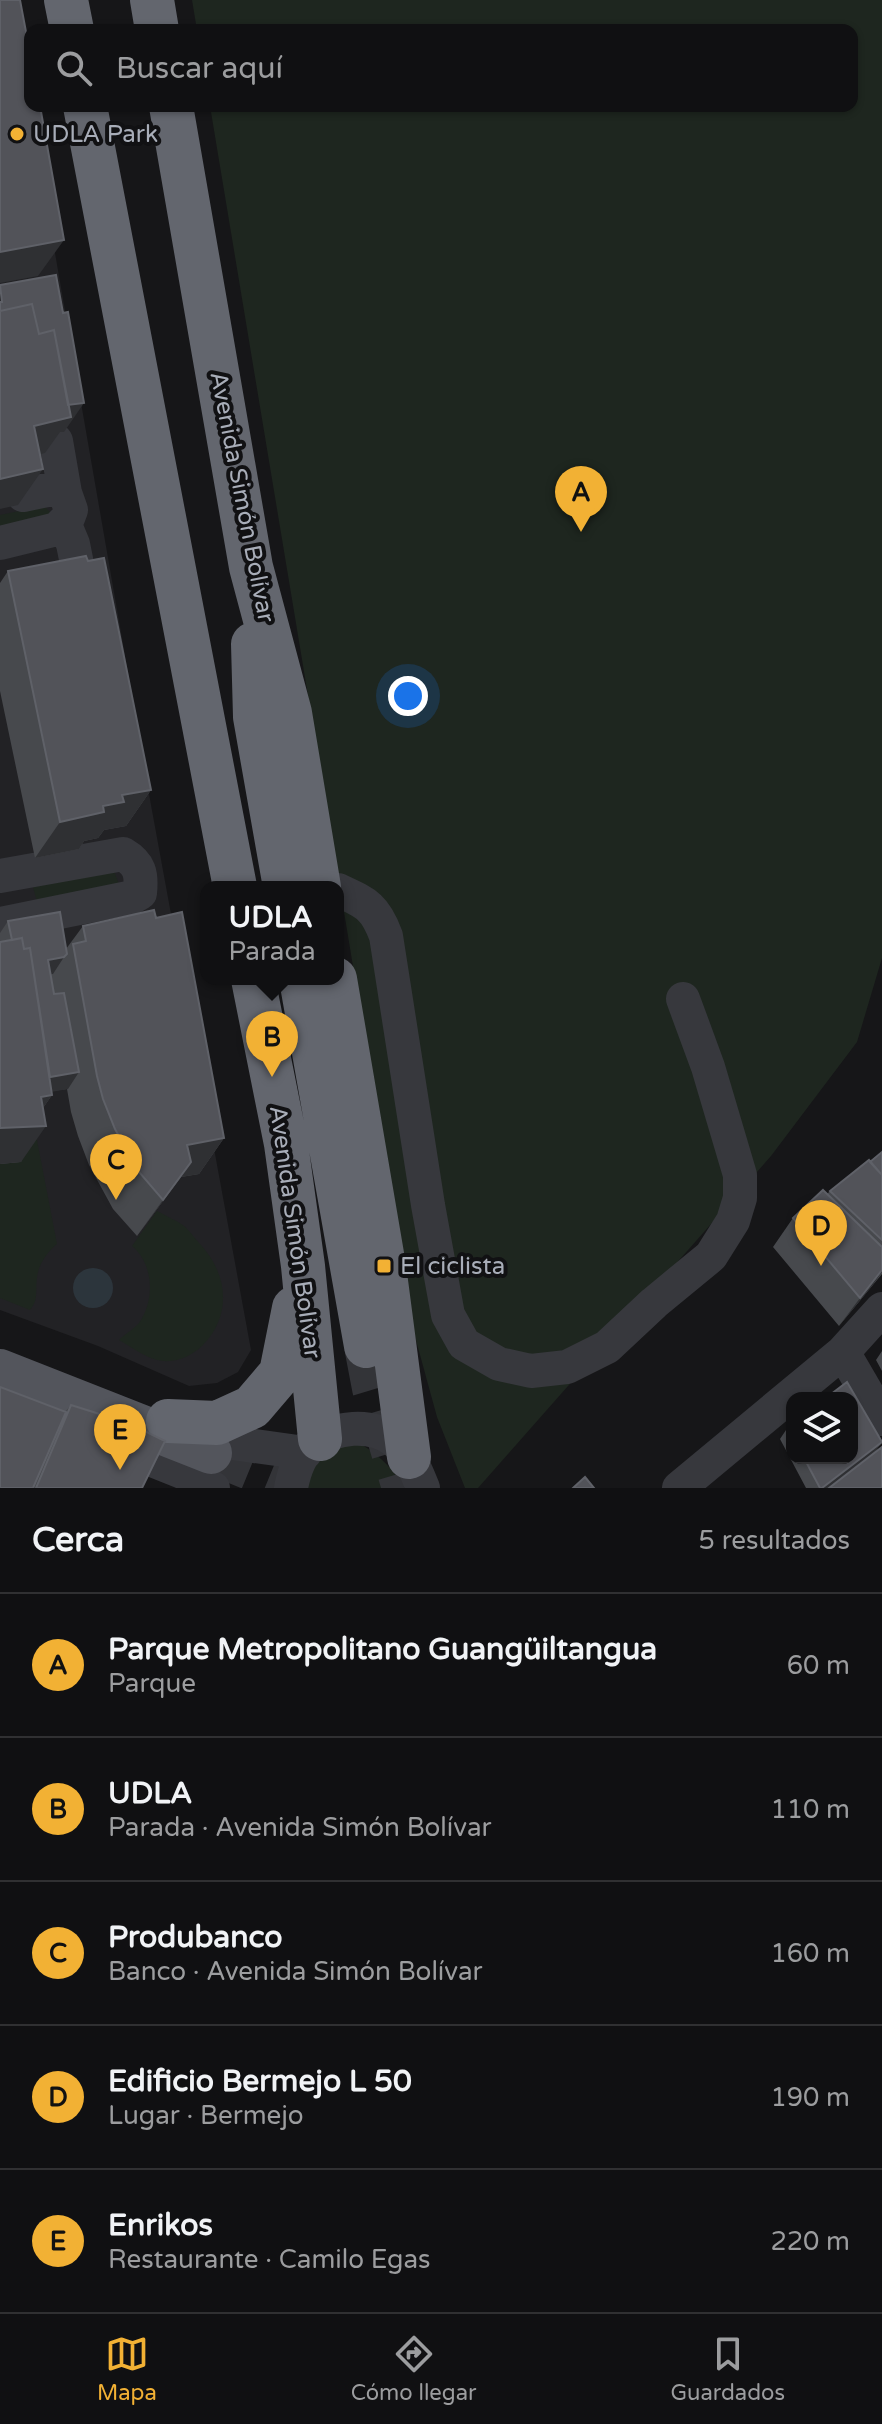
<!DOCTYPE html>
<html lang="es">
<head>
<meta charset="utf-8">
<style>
	:root { --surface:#101012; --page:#1e1e20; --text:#f1f3f6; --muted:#9c9d9f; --line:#303032; --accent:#f2b134 }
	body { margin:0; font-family:"Varela Round",sans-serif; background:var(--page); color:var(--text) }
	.controls { position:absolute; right:24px; bottom:24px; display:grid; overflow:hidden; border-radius:16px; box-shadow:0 2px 6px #0004 }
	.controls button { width:72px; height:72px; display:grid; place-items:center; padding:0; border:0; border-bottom:2px solid var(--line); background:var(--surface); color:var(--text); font:40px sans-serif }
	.you { position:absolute; left:408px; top:696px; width:28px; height:28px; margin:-20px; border:6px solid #fff; border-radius:50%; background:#1a73e8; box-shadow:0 0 0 12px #1a73e833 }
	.badge { display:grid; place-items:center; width:52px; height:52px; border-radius:50%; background:var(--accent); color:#111; font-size:26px; font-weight:700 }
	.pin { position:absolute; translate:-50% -66px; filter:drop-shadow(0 2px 4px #0008) }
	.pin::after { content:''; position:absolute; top:42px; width:28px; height:24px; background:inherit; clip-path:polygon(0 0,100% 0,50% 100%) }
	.popup { position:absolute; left:200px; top:881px; width:144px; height:104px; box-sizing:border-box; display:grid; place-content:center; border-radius:16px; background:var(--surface); filter:drop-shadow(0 2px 6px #0005); font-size:26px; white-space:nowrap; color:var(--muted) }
	.popup b { font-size:30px; color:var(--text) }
	.popup::after { content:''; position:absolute; left:50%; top:100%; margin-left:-16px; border:16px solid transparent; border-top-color:var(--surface) }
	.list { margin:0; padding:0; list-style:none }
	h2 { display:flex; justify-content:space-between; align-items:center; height:104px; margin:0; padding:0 32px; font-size:34px }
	h2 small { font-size:26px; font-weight:400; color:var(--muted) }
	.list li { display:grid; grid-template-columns:52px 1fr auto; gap:24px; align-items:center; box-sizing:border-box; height:144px; padding:0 32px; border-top:2px solid var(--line) }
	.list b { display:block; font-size:30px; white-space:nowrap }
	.list p { margin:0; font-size:26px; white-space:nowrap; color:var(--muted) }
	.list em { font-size:26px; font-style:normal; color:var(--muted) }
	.icon { flex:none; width:44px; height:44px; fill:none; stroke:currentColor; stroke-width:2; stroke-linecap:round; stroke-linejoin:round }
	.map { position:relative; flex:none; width:882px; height:1488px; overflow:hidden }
	.search { position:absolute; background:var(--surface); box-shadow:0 2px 6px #0004; left:24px; right:24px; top:24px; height:88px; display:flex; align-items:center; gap:20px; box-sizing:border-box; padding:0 28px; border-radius:16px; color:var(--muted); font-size:30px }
	.sheet { height:824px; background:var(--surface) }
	nav { display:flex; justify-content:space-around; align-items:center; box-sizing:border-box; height:112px; border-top:2px solid var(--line); background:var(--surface); font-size:22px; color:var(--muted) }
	nav a { display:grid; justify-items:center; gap:4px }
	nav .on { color:var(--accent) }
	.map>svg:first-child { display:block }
	.built { fill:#222225 }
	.green { fill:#1e261f }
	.water { fill:#2c353c }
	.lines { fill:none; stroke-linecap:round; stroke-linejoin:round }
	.major-tunnel { stroke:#333438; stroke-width:42; stroke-dasharray:42 21; stroke-linecap:butt }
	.highway-tunnel { stroke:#333438; stroke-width:44; stroke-dasharray:44 22; stroke-linecap:butt }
	.minor { stroke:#37383d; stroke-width:34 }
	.major { stroke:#53555c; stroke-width:42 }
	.highway { stroke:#63666e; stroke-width:44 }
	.wall { fill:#47494d }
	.shaded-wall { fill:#2f3033 }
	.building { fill:#525359; stroke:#5f6168; stroke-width:2 }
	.poi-dot { fill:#f2b134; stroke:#111113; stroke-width:3 }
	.labels { text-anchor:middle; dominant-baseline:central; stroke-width:8; stroke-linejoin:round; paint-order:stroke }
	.poi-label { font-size:24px; fill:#a8adb8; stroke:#111113; text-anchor:start }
	.street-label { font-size:24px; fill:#a8adb8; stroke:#111113 }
</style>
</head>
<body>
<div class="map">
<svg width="882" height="1488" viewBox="0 0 882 1488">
	<rect width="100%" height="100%" fill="#161618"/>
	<!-- built -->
	<path class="built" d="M0 0H11L151 805 251 1350 238 1372 217 1383 189 1386 98 1346 0 1310Z"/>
	<!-- green -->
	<path class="green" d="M192 0H882V958L857 1042 771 1156 478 1488H465L437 1417 414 1333 210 106H852V30H197Z
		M44 506 50 512 51 520 0 532V515Z
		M114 871 119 884 37 902 33 887Z
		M35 1130 57 1244C47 1252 38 1265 37 1278 35 1292 39 1299 30 1310L0 1298V1164L20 1162Z
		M157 1211C166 1216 176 1220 184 1226 191 1232 195 1239 201 1245 228 1275 232 1315 203 1345 191 1357 174 1364 157 1360 145 1357 130 1346 119 1340 125 1334 134 1329 139 1323 155 1301 154 1264 132 1246Z
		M352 1439C374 1451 392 1465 403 1488H308C312 1455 324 1452 352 1439Z"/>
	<!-- water -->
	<path class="water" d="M73 1288a20 20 0 1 1 40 0a20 20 0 1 1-40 0Z"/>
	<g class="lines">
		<!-- major-tunnel -->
		<path class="major-tunnel" d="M211 1453 296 1488"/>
		<!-- highway-tunnel -->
		<path class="highway-tunnel" d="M366 1346 374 1388 404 1488"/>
		<!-- minor -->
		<path class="minor" d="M56 441 65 493
			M23 495 52 489 65 493 71 510 68 518 57 529
			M0 543 57 529 68 532 73 544 80 579
			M0 876 123 854C140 864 142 874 140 893L133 897 0 924
			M338 890C366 903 375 906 386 936L428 1205 448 1315 464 1344 499 1364 531 1371 567 1367 607 1347 654 1303 711 1256 733 1221 740 1198V1175L708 1067 683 999
			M843 1352 882 1419
			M185 1428 211 1440 305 1453
			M112 1444 182 1472 213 1488
			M291 1488C294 1472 299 1455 312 1444 335 1426 371 1423 394 1440 409 1452 416 1471 423 1488
			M679 1488 843 1352 882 1309"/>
		<!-- major -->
		<path class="major" d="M0 1370 211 1453"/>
		<!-- highway -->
		<path class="highway" d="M66 0 72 30
			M152 0 157 30
			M85 106 235 887
			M171 106 251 567 290 713 319 887
			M253 644 255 717 285 887
			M253 979 286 1144 303 1266 320 1439
			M301 979 366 1346
			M335 979 384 1266 409 1457
			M168 1421 217 1423 252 1407 281 1373 294 1308"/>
	</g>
	<!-- wall -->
	<path class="wall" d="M8 571 151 790 126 826 104 830 98 838 84 841 79 849 35 858 0 691V583Z
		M8 921 66 949 83 926 224 1138 199 1174 181 1177 137 1236 113 1209 89 1165 78 1136 71 1112 67 1089 52 1091V1095L43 1108 21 1162 0 1164V933Z
		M882 1152V1274L839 1326 773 1247 793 1218 827 1194 830 1191Z
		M882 1351V1371L876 1360Z
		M71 1405 142 1488H0Z
		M792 1424V1458H852L882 1442 874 1453 882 1488H806L780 1439 788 1427Z"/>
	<!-- shaded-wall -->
	<path class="shaded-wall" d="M64 240 38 276 0 283V252Z
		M84 403 64 432H60L45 453 9 462 34 426 63 406Z
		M43 469 18 505 0 509V479Z
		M151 790 126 826 104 830 98 838 84 841 79 849 35 858 60 822 103 806 122 795Z
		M64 957 53 974 36 976 48 960Z
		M79 1072 68 1089 22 1097 33 1080Z
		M52 1095 30 1127 46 1126 21 1162 0 1164V1128L41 1097Z
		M224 1138 199 1174 181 1177 137 1236 163 1200 187 1145Z
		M882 1270V1272L872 1286 839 1326 860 1298Z
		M882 1442 874 1453 829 1488H822Z"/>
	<!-- building -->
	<path class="building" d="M0 0H20L30 53V106H40L64 240 0 252Z
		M56 275 63 313 68 312 84 403 68 405 54 330 39 334 32 304 0 311V302H2L0 285Z
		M32 304 39 334 54 330 71 417 34 426 43 469 0 479V311Z
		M86 556 88 561 104 558 151 790 122 795 124 802 103 806 104 812 60 822 8 571Z
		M154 910 156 918 182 912 224 1138 187 1145 191 1162 163 1200 139 1172 115 1129 103 1099 97 1076 73 944 86 941 83 926Z
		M60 912 67 954 64 957 48 960 54 994 64 993 79 1072 50 1077 30 948 24 949 22 938 12 940 8 921Z
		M22 938 24 949 30 948 52 1095 41 1097 46 1126 0 1128V942Z
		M882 1152V1175L870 1162Z
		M869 1160 882 1175V1240L830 1191Z
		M823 1190 882 1247V1270L860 1298 793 1218Z
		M847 1382 882 1442 822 1488H820L804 1458H852V1398H826Z
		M0 1387 66 1412 33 1488H0Z
		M71 1405 128 1423 165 1441 142 1488H36Z
		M792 1424V1435L788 1427Z
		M882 1447V1488H829Z
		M585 1477 594 1488H573Z"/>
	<!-- markers -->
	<g class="poi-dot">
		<circle cx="17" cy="134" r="8"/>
		<rect x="376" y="1258" width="16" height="16" rx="4"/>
	</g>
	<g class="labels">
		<!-- poi labels -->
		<g class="poi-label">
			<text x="33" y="134">UDLA Park</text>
			<text x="400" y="1266">El ciclista</text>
		</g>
		<!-- street labels -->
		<g class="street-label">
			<text transform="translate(242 497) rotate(79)">Avenida Simón Bolívar</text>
			<text transform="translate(295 1232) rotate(82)">Avenida Simón Bolívar</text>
		</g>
	</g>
</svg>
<div class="controls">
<button><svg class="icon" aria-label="layers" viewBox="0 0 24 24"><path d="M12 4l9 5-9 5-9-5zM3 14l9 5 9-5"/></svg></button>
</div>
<div class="you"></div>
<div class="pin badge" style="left:581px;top:532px">A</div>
<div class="pin badge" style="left:272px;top:1077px">B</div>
<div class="popup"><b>UDLA</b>Parada</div>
<div class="pin badge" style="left:116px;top:1200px">C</div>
<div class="pin badge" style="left:821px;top:1266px">D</div>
<div class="pin badge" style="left:120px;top:1470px">E</div>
<div class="search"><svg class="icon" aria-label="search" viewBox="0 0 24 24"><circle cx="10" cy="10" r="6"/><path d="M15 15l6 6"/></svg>Buscar aquí</div>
</div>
<section class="sheet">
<h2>Cerca<small>5 resultados</small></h2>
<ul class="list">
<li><span class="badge">A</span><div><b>Parque Metropolitano Guangüiltangua</b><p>Parque</p></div><em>60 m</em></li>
<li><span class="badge">B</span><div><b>UDLA</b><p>Parada · Avenida Simón Bolívar</p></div><em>110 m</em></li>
<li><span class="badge">C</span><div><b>Produbanco</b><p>Banco · Avenida Simón Bolívar</p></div><em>160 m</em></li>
<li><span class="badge">D</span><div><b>Edificio Bermejo L 50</b><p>Lugar · Bermejo</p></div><em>190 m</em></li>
<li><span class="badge">E</span><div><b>Enrikos</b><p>Restaurante · Camilo Egas</p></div><em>220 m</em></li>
</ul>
</section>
<nav>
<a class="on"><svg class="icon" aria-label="map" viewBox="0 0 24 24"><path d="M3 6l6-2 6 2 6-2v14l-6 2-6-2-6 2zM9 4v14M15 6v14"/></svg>Mapa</a>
<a><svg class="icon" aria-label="directions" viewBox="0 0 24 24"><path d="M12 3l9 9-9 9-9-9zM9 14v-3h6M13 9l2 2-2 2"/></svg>Cómo llegar</a>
<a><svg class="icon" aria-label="saved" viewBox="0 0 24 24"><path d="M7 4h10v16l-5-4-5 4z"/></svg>Guardados</a>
</nav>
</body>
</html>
